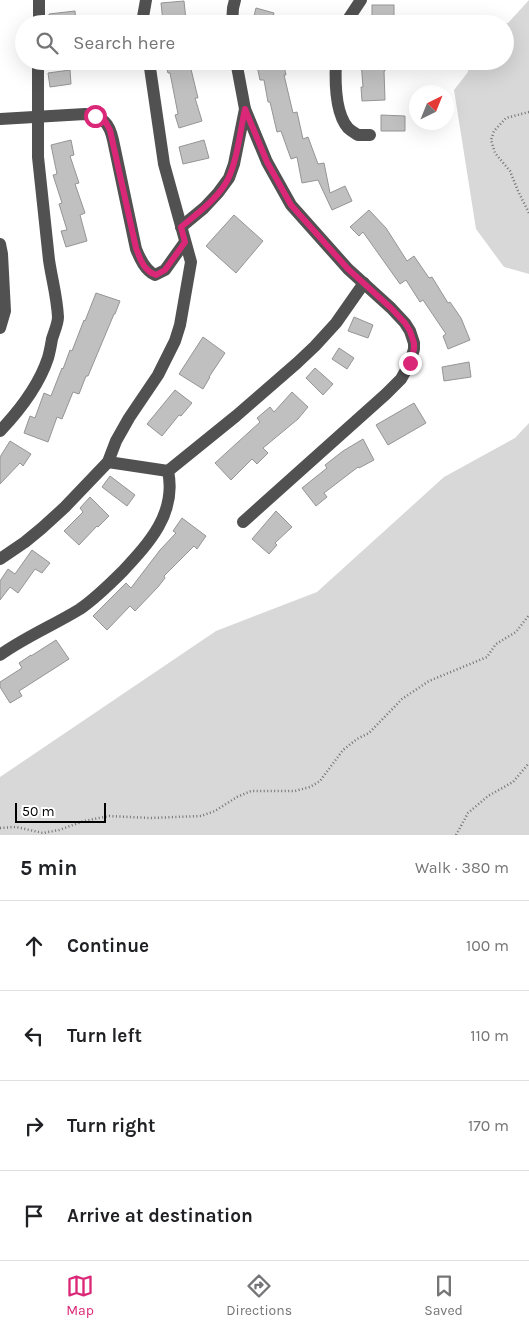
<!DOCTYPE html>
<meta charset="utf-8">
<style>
:root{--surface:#fff;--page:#f2f2f2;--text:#202124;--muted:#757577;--line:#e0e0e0;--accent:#db2777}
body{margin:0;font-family:Karla,sans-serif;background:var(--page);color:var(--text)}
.compass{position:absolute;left:409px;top:85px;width:45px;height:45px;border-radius:50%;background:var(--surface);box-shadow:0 5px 20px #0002;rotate:43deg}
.scale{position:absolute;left:15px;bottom:12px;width:91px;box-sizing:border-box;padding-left:5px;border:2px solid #000;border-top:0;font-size:14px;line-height:18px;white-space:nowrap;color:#000;-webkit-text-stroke:4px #fff;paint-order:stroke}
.stop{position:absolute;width:15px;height:15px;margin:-11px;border:4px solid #db2777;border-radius:50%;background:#fff}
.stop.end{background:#db2777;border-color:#fff;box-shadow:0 1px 5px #0008}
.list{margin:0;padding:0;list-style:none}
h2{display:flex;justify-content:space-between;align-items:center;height:65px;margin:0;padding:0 20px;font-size:21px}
h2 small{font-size:16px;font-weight:400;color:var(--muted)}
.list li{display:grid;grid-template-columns:32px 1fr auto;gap:15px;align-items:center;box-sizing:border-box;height:90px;padding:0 20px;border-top:1px solid var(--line)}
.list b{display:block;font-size:19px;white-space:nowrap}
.list em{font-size:16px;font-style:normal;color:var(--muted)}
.icon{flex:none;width:28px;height:28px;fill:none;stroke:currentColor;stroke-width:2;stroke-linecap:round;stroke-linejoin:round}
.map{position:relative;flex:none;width:529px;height:835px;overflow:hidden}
.search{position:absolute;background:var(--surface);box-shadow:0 5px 20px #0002;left:15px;right:15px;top:15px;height:55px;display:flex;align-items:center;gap:12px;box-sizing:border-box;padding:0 18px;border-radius:28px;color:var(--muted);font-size:19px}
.sheet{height:425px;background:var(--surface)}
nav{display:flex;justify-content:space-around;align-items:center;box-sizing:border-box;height:70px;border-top:1px solid var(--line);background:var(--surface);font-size:14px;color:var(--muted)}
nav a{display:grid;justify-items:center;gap:2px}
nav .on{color:var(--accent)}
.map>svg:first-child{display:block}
.green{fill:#d8d8d8}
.building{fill:#c0c0c0;stroke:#959595}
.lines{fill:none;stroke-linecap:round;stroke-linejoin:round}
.path{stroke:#737373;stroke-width:2.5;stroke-dasharray:1 2.5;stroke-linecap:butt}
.minor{stroke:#515151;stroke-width:12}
.route{stroke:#db2777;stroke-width:6}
</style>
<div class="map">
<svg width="529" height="835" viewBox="0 0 529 835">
<rect width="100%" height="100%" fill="#fff"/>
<!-- green -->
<g class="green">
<polygon points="529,0 529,274 504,267 476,229 454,90 468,72 468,61 505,61 505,24 504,24 508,23"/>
<polygon points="529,423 529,835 0,835 0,777 216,631 317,592 444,477 515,438"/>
</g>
<!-- building -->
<g class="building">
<polygon points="184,1 186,20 163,22 161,3"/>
<rect x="372" y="5" width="22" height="15"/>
<polygon points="256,8 274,13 271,24 252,24"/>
<polygon points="75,11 76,24 50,24 49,14"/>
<polygon points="165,61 189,61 198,98 195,98 202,121 179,128 175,115 178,114 170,73 168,73"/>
<polygon points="256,61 283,61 286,75 284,75 293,113 297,112 303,139 308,137 318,164 324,163 330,193 345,186 352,201 332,210 318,180 302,183 297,157 291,159 281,131 277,132 270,102 268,102 264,80 260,80"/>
<polygon points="361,61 384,61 385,71 384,71 385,100 362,101 361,87 363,87"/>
<polygon points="70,70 71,84 50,87 48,73"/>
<polygon points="381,115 405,116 405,131 381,131"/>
<polygon points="71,140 74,155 70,156 79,183 75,184 85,213 80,215 87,241 66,247 61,231 67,230 59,204 62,203 53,175 57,174 51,145"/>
<polygon points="204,140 209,158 183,164 179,147"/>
<polygon points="369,210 386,228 407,261 414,256 429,278 432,277 448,303 450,302 461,318 470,340 448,349 443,336 446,334 423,300 420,302 406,280 400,284 363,232 359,236 350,227"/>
<polygon points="234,215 263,241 236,273 206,246"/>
<polygon points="96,293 120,301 115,314 114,314 88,376 86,376 79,394 73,392 62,419 57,417 48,442 24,433 30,416 35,418 44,393 51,396 62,368 63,369 70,350 72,351 84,320 85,321"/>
<polygon points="354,317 373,325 368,338 348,331"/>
<polygon points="203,337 225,353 209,377 210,377 203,389 179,374"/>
<polygon points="339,348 354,358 347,369 332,359"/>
<polygon points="469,362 471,377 444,381 442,367"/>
<polygon points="315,368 333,384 323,395 306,378"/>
<polygon points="175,390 192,403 181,416 179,415 162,436 147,424"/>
<polygon points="292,392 308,407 298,419 263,448 268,453 257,464 252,459 231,480 215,463 260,422 257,418 270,407 274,412"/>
<polygon points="414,403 426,423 388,445 376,425"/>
<polygon points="363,439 374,460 359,468 358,467 324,493 327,497 316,506 302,488 327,468 325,465 343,451"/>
<polygon points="10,441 31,454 23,466 20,463 0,484 0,457"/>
<polygon points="110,476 135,495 127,506 102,487"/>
<polygon points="90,497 109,516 98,527 97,526 79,545 64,531 83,512 80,508"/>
<polygon points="276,511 292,527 275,543 277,545 269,554 252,539"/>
<polygon points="182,518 206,536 197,549 194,546 164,576 165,578 158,587 135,611 130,606 107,630 93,616 126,583 131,588 160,550 176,533 173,531"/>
<polygon points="32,550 50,563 42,573 35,569 18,593 10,587 0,600 0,581 8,569 15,574"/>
<polygon points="56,640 69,659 19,691 22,696 10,703 0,687 0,682 22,668 19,663 31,655 31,656"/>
</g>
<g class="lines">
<!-- path -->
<g class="path">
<polyline points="529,112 506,118 494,131 491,140 495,153 510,171 518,191 529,213"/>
<polyline points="0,828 16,827 43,833 59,830 84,821 109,816 150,818 201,816 215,811 237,797 251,791 295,791 310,787 320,781 343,750 357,739 369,733 402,699 429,681 487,657 496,644 516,632 529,615"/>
<polyline points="456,835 468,813 488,796 513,782 529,763"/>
</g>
<!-- minor -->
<g class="minor">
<polyline points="39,24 39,0"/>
<polyline points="144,24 143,17 146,0"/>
<polyline points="232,24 233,8 235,0"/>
<polyline points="345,24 361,0"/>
<path d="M336,61C335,80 335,113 348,128C351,131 355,133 358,135H370"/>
<path d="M0,119L85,114C103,117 109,122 113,140L136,249C140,259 145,270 155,275L165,270L185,242"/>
<polyline points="181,227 204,208 218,193 229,178 234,164 245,109 236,61"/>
<polyline points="0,244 2,254 5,311 0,328"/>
<path d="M0,431C20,410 39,385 48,358C50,351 51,345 52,339C54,332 58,324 58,317C57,297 52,280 49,260L38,157V61"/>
<polyline points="168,471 236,416 297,363 315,346 336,323 364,283"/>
<polyline points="243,522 386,394 401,379 410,363 414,349 414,343 410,331 405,323 391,308 348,269 291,205 267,162 245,109"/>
<polyline points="0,559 25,542 42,528 65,507 108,462 116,441 129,418 158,375 175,341 180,325 191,262 164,164 149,61"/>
<path d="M0,655C25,637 54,625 80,609C96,598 109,585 123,571C149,543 177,513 168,471L108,462"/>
</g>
</g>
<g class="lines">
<!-- route -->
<path class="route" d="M95,116L105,121L110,130L136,248C140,259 144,271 156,275L165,270L185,242L181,227C198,213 220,197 229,177C238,157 240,131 245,109L267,162L291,205L348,269L391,308L405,323L410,331L414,343V349L410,363"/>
</g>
</svg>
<svg class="compass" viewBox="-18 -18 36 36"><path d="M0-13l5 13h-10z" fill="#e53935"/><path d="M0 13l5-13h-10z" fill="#757577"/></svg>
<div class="scale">50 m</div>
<div class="stop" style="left:95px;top:116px"></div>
<div class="stop end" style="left:410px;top:363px"></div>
<div class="search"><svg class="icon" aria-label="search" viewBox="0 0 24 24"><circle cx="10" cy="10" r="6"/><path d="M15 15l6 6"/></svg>Search here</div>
</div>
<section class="sheet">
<h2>5 min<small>Walk · 380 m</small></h2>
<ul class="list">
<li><svg class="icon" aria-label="ahead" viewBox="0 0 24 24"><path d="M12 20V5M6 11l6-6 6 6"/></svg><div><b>Continue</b></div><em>100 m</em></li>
<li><svg class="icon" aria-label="left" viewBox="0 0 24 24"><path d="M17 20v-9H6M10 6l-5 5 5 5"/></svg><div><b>Turn left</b></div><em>110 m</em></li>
<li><svg class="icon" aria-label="right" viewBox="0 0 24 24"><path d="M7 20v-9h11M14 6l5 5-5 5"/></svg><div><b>Turn right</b></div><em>170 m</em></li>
<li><svg class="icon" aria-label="arrive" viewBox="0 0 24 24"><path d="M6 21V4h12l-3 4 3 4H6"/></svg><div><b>Arrive at destination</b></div></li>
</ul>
</section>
<nav>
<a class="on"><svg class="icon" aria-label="map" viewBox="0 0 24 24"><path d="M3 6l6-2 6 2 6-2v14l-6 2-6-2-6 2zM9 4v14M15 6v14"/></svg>Map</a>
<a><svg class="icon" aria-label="directions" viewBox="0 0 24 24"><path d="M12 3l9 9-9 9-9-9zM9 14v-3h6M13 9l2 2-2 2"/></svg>Directions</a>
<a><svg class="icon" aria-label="saved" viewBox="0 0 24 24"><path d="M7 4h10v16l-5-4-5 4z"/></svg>Saved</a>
</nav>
